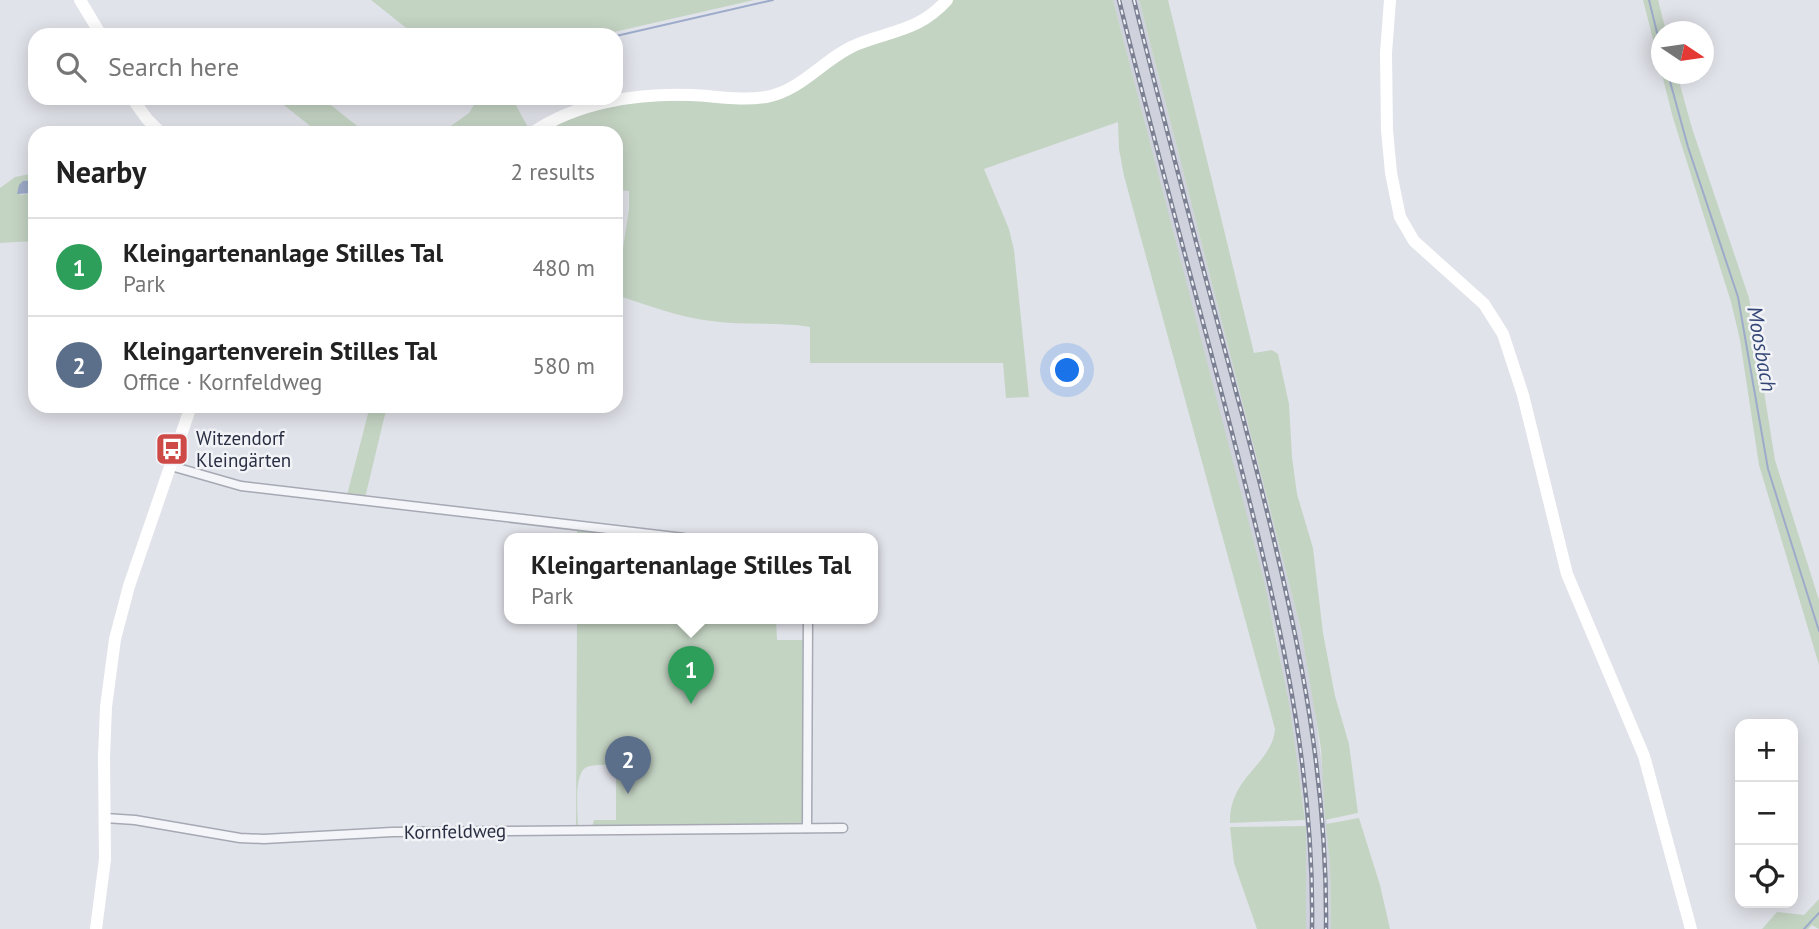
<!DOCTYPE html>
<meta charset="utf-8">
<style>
:root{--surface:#fff;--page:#f6f6f6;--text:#222;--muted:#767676;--line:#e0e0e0;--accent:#ce4a47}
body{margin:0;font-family:"PT Sans",sans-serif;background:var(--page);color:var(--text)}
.controls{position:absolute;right:21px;bottom:21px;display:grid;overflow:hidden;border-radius:14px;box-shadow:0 4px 18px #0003}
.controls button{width:63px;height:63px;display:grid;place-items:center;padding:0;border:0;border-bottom:2px solid var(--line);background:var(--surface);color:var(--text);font:35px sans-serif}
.compass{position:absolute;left:1651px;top:21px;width:63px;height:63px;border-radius:50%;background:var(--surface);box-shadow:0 4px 18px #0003;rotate:103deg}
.you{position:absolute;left:1068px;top:371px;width:24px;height:24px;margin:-18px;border:5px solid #fff;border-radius:50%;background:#1a73e8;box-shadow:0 0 0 10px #1a73e833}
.badge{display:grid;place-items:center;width:46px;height:46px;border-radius:50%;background:var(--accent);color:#fff;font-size:23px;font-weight:700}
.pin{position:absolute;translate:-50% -58px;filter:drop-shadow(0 2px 4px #0008)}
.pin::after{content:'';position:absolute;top:37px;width:24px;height:21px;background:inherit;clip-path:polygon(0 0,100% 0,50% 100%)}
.popup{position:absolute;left:504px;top:533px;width:374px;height:91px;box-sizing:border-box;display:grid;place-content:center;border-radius:14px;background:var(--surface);filter:drop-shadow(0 2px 5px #0005);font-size:23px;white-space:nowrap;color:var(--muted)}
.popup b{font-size:26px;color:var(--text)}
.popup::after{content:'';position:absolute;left:50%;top:100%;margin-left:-14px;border:14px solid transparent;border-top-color:var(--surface)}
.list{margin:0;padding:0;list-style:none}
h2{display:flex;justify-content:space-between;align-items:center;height:91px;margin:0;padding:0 28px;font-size:30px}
h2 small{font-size:23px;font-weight:400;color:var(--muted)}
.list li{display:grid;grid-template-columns:46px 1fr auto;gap:21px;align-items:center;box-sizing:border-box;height:98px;padding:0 28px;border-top:2px solid var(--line)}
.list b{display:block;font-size:26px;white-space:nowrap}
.list p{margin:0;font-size:23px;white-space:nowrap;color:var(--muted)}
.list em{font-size:23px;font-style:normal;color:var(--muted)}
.icon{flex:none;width:38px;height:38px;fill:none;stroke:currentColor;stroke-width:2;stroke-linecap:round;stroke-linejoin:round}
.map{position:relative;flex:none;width:1819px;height:929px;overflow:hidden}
.search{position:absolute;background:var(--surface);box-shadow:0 4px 18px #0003;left:28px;top:28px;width:595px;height:77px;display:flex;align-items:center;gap:18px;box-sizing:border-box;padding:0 24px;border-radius:21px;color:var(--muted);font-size:26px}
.panel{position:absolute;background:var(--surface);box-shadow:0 4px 18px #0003;left:28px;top:126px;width:595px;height:287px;border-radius:21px}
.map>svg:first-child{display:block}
.built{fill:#cfd2dc}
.green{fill:#c4d4c3}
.water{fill:#9dabca}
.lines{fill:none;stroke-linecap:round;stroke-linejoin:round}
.stream{stroke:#9dabca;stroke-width:2}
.street-casing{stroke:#a6a9b4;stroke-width:11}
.street{stroke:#f4f5f8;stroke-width:8}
.secondary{stroke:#fff;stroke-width:12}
.rail-casing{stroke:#7b8093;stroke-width:4.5}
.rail{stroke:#f1f3f7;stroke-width:2;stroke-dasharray:5;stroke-linecap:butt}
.labels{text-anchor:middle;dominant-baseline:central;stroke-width:5;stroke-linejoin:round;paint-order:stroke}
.poi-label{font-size:19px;fill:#2a2e42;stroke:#f1f3f7;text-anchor:start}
.street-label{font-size:19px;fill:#2a2e42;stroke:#f1f3f7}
.water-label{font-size:21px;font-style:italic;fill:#344676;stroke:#f1f3f7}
</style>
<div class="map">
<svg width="1819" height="929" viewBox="0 0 1819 929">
<rect width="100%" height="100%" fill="#e1e3ea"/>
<!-- built -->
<polygon class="built" points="1113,0 1139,0 1301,630 1314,704 1323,775 1330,865 1331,929 1306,929 1305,840 1306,836 1304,809 1276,635"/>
<!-- green -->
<g class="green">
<polygon points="371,0 754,0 601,35 415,35"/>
<path d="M952,0H1113L1265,585L1290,709L1305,820L1230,823C1229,776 1272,765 1275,729L1124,176L1119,149L1118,122L984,169L1009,229L1014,250L1029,397L1006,398L1003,363H810V327C778,321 744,326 711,321C678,317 647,305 616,295L629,209V191L616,190V133H540L581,113L643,101H757Z"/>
<polygon points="1139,0 1168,0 1254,353 1272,350 1278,354 1289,404 1292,457 1297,494 1313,548 1323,633 1335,696 1349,744 1358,813 1325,820 1321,749 1301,630"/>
<polygon points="1643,0 1658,0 1666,31 1661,32 1661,74 1677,74 1692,128 1749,298 1775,460 1819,600 1819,665 1759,465 1740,340 1731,302 1673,118"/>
<polygon points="275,98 322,98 366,133 319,133"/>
<polygon points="478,98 512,98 530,131 527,133 441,133 469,113"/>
<polygon points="35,173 35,180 23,181 20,195 35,193 35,241 0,243 0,188 15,177"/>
<polygon points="370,406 387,406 365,498 347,495"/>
<polygon points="577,528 662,538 577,538"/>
<path d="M577,618H776L777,640H803L804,618H806L804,821L795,826L592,827L594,820H616V766C608,765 595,764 587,767C573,773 578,813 578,827H576Z"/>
<polygon points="1359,818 1380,885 1390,929 1331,929 1330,865 1326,824"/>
<polygon points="1306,826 1306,929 1257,929 1234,863 1230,827"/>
<polygon points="1819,899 1819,929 1812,925 1808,929 1762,929 1777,912 1804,915"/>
</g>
<!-- water -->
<polygon class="water" points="35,180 35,193 17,194 19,185 23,181"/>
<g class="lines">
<!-- stream -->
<g class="stream">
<polyline points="1649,0 1661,49"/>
<polyline points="616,36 773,0"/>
<polyline points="1668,74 1688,147 1738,297 1768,469 1819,631"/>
<polyline points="1804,929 1819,913"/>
</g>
<defs>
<g id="street">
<polyline points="171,466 241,486 684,538"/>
<polyline points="105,818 135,820 240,838 264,839 392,832 843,828"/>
<polyline points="807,828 808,618"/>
</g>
</defs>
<!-- street casing -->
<use href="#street" class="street-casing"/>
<!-- street -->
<use href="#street" class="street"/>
<!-- secondary -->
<g class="secondary">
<polyline points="80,0 101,35"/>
<polyline points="1390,0 1386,53 1387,130 1391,173 1400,217 1414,241 1484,304 1503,334 1523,395 1567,574 1644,756 1691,929"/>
<polyline points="132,98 147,119 161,133"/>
<path d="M532,133C577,102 638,93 691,95C716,96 741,101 766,97C802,91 825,57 858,44C893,30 919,31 947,0"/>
<polyline points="96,929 105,859 104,757 106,707 115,639 129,586 191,406"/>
</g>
<defs>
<g id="rail">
<path d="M1119,0C1154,142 1193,283 1230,425C1273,591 1315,756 1312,929"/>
<path d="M1134,0C1168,139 1205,276 1242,414C1287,586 1328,750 1326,929"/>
</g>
</defs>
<!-- rail casing -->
<use href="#rail" class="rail-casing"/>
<!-- rail -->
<use href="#rail" class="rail"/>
</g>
<!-- icons -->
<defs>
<symbol id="bus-square" viewBox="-11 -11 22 22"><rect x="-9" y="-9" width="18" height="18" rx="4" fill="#ce4a47" stroke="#f1f3f7"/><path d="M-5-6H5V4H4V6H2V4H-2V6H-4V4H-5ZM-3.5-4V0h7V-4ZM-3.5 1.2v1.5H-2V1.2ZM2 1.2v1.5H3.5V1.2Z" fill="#fff"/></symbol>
</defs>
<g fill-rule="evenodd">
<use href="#bus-square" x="153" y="430" width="38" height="38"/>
</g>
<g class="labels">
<!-- poi labels -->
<g class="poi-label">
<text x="196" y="438">Witzendorf<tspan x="196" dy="22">Kleingärten</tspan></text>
</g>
<!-- street labels -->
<g class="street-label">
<text transform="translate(455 831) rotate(-1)">Kornfeldweg</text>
</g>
<!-- water labels -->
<g class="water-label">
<text transform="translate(1762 349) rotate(80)">Moosbach</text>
</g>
</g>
</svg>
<div class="controls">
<button>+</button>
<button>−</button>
<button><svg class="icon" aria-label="locate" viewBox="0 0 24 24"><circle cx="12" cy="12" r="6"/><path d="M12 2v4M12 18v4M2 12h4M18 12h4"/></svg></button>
</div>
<svg class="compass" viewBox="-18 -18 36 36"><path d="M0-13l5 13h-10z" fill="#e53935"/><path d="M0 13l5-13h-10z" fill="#767676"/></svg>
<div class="you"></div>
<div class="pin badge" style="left:691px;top:704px;background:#2e9e5b">1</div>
<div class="popup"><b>Kleingartenanlage Stilles Tal</b>Park</div>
<div class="pin badge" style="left:628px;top:794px;background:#5c6f8a">2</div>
<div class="search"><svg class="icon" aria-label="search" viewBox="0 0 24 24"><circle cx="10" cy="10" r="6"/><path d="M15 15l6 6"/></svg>Search here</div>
<section class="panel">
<h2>Nearby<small>2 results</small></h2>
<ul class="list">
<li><span class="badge" style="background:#2e9e5b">1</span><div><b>Kleingartenanlage Stilles Tal</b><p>Park</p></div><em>480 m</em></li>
<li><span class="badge" style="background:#5c6f8a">2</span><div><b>Kleingartenverein Stilles Tal</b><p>Office · Kornfeldweg</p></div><em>580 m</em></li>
</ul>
</section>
</div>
